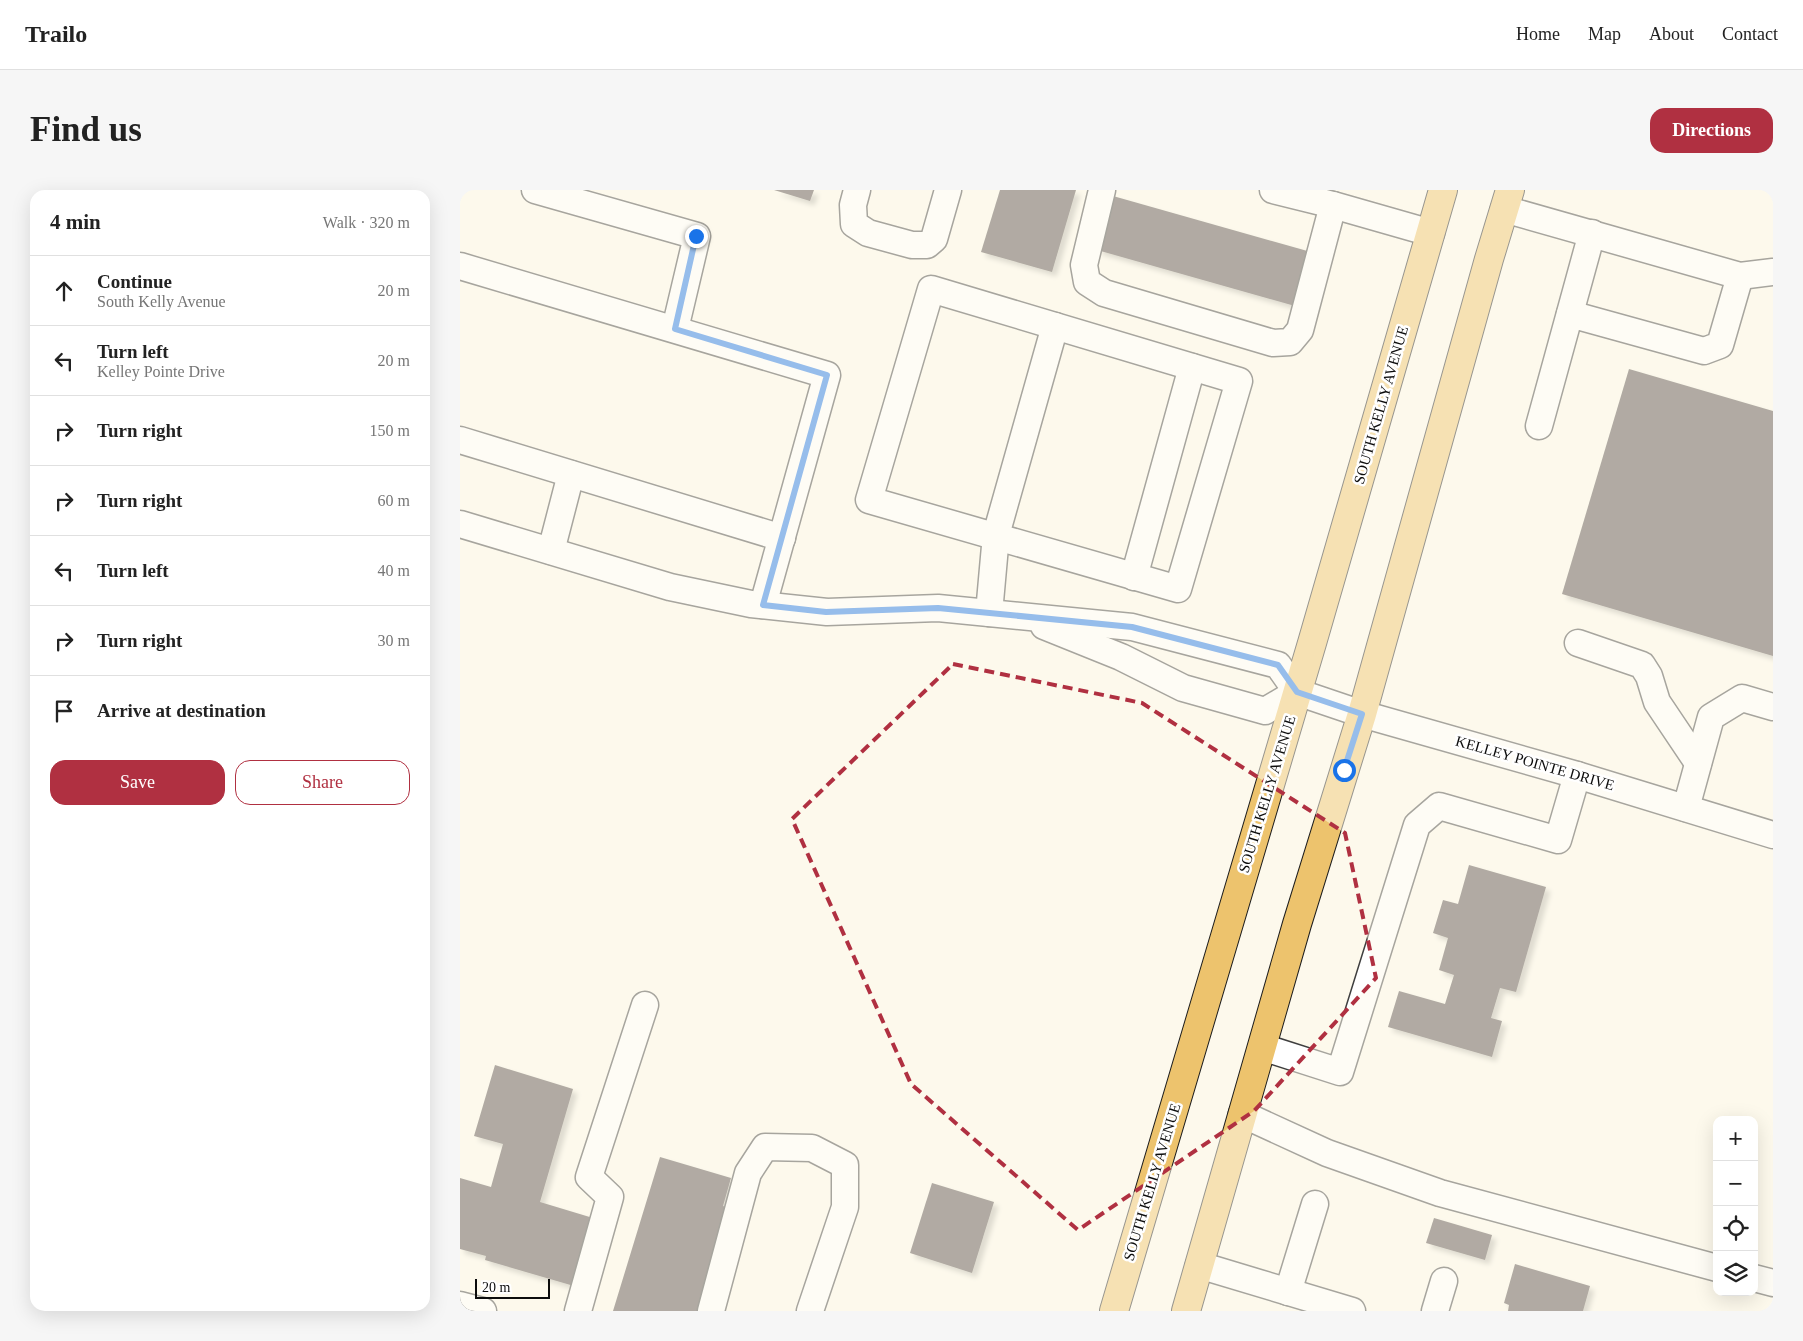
<!DOCTYPE html>
<meta charset="utf-8">
<style>
:root{--surface:#fff;--page:#f6f6f6;--text:#222;--muted:#767676;--line:#e0e0e0;--accent:#b03041}
body{margin:0;font-family:"Times New Roman",serif;background:var(--page);color:var(--text)}
.controls{position:absolute;right:15px;bottom:15px;display:grid;overflow:hidden;border-radius:10px;box-shadow:0 5px 20px #0002}
.controls button{width:45px;height:45px;display:grid;place-items:center;padding:0;border:0;border-bottom:1px solid var(--line);background:var(--surface);color:var(--text);font:25px sans-serif}
.scale{position:absolute;left:15px;bottom:12px;width:75px;box-sizing:border-box;padding-left:5px;border:2px solid #0c0c0c;border-top:0;font-size:14px;line-height:18px;white-space:nowrap;color:#0c0c0c;-webkit-text-stroke:4px #fff;paint-order:stroke}
.stop{position:absolute;width:15px;height:15px;margin:-11px;border:4px solid #1a73e8;border-radius:50%;background:#fff}
.stop.end{background:#1a73e8;border-color:#fff;box-shadow:0 1px 5px #0008}
.list{margin:0;padding:0;list-style:none}
h2{display:flex;justify-content:space-between;align-items:center;height:65px;margin:0;padding:0 20px;font-size:21px}
h2 small{font-size:16px;font-weight:400;color:var(--muted)}
.list li{display:grid;grid-template-columns:32px 1fr auto;gap:15px;align-items:center;box-sizing:border-box;height:70px;padding:0 20px;border-top:1px solid var(--line)}
.list b{display:block;font-size:19px;white-space:nowrap}
.list p{margin:0;font-size:16px;white-space:nowrap;color:var(--muted)}
.list em{font-size:16px;font-style:normal;color:var(--muted)}
.actions{display:flex;gap:10px;padding:15px 20px}
.actions a{flex:1;padding:11px 0;border:1px solid var(--accent);border-radius:15px;text-align:center;font-size:18px;color:var(--accent)}
.actions .main{background:var(--accent);color:#fff}
.icon{flex:none;width:28px;height:28px;fill:none;stroke:currentColor;stroke-width:2;stroke-linecap:round;stroke-linejoin:round}
.map{position:relative;flex:none;width:1313px;height:1121px;overflow:hidden;border-radius:15px}
header{display:flex;align-items:center;gap:30px;box-sizing:border-box;height:70px;padding:0 25px;background:var(--surface);border-bottom:1px solid var(--line)}
header strong{font-size:24px}
nav{display:flex;gap:28px;margin-inline-start:auto;font-size:18px}
.intro{display:flex;align-items:center;justify-content:space-between;box-sizing:border-box;height:120px;padding:0 30px}
h1{margin:0;font-size:35px}
.button{padding:12px 22px;border-radius:15px;background:var(--accent);color:#fff;font-size:18px;font-weight:700}
main{display:flex;gap:30px;padding:0 30px}
aside{flex:1;background:var(--surface);border-radius:15px;box-shadow:0 5px 20px #0002}
.map>svg:first-child{display:block}
.building{fill:#544c49;filter:url(#shadow)}
.lines{fill:none;stroke-linecap:round;stroke-linejoin:round}
.minor-casing{stroke:#3f3f3f;stroke-width:29}
.major-casing{stroke:#1d1d1d;stroke-width:30}
.minor{stroke:#fff;stroke-width:26}
.major{stroke:#edc36d;stroke-width:28}
.route{stroke:#1a73e8;stroke-width:6}
.marked{fill:none;stroke:#b03041;stroke-width:4;stroke-dasharray:10 6;stroke-linejoin:round}
.labels{text-anchor:middle;dominant-baseline:central;stroke-width:5;stroke-linejoin:round;paint-order:stroke}
.street-label{font-size:15px;fill:#0c0c0c;stroke:#fff}
</style>
<header>
<strong>Trailo</strong>
<nav><a>Home</a><a>Map</a><a>About</a><a>Contact</a></nav>
</header>
<div class="intro"><h1>Find us</h1><a class="button">Directions</a></div>
<main>
<aside>
<h2>4 min<small>Walk · 320 m</small></h2>
<ul class="list">
<li><svg class="icon" aria-label="ahead" viewBox="0 0 24 24"><path d="M12 20V5M6 11l6-6 6 6"/></svg><div><b>Continue</b><p>South Kelly Avenue</p></div><em>20 m</em></li>
<li><svg class="icon" aria-label="left" viewBox="0 0 24 24"><path d="M17 20v-9H6M10 6l-5 5 5 5"/></svg><div><b>Turn left</b><p>Kelley Pointe Drive</p></div><em>20 m</em></li>
<li><svg class="icon" aria-label="right" viewBox="0 0 24 24"><path d="M7 20v-9h11M14 6l5 5-5 5"/></svg><div><b>Turn right</b></div><em>150 m</em></li>
<li><svg class="icon" aria-label="right" viewBox="0 0 24 24"><path d="M7 20v-9h11M14 6l5 5-5 5"/></svg><div><b>Turn right</b></div><em>60 m</em></li>
<li><svg class="icon" aria-label="left" viewBox="0 0 24 24"><path d="M17 20v-9H6M10 6l-5 5 5 5"/></svg><div><b>Turn left</b></div><em>40 m</em></li>
<li><svg class="icon" aria-label="right" viewBox="0 0 24 24"><path d="M7 20v-9h11M14 6l5 5-5 5"/></svg><div><b>Turn right</b></div><em>30 m</em></li>
<li><svg class="icon" aria-label="arrive" viewBox="0 0 24 24"><path d="M6 21V4h12l-3 4 3 4H6"/></svg><div><b>Arrive at destination</b></div></li>
</ul>
<div class="actions"><a class="main">Save</a><a>Share</a></div>
</aside>
<div class="map">
<svg width="1313" height="1121" viewBox="0 0 1313 1121">
<defs>
<filter id="shadow"><feDropShadow dx="4.5" dy="4.5" stdDeviation="2.5" flood-color="#0004"/></filter>
</defs>
<rect width="100%" height="100%" fill="#fdf9ec"/>
<!-- building -->
<g class="building">
<polygon points="314,0 354,0 350,11"/>
<polygon points="540,0 616,0 592,82 521,62"/>
<polygon points="653,6 851,62 835,116 637,60"/>
<polygon points="1169,179 1313,221 1313,466 1102,404"/>
<polygon points="1009,675 1086,697 1056,802 1040,798 1031,828 1042,831 1032,867 928,837 939,801 985,814 994,785 979,780 988,748 973,743 983,710 998,714"/>
<polygon points="35,875 113,899 80,1012 133,1028 114,1096 25,1070 26,1066 0,1059 0,988 31,997 43,954 14,946"/>
<polygon points="200,967 271,988 263,1016 269,1018 238,1121 153,1121"/>
<polygon points="472,993 534,1012 512,1083 450,1063"/>
<polygon points="974,1028 1032,1045 1025,1070 966,1053"/>
<polygon points="1055,1074 1130,1096 1123,1121 1048,1121 1049,1115 1044,1113"/>
</g>
<g class="lines">
<defs>
<g id="minor">
<polyline points="75,0 237,46 215,139"/>
<polyline points="397,0 393,15 394,34 408,43 452,55 467,55 474,49 488,0"/>
<polyline points="642,0 624,75 627,92 644,103 813,153 830,152 840,140 873,15"/>
<polyline points="813,0 873,15 971,43"/>
<polyline points="1044,19 1280,86 1313,82"/>
<polyline points="0,76 367,185 303,415"/>
<polygon points="471,99 779,191 718,399 409,310"/>
<polyline points="1110,124 1244,161 1260,155 1280,86"/>
<polyline points="1079,236 1132,43"/>
<polyline points="0,250 322,348"/>
<polyline points="0,334 210,397 291,414 367,422 478,418 672,437 818,475 837,502"/>
<polyline points="91,361 111,284"/>
<polyline points="674,387 732,177"/>
<polyline points="529,423 536,345 595,136"/>
<polyline points="584,436 661,467 723,498 805,521 837,502"/>
<polyline points="1118,453 1182,475 1189,486 1197,512 1238,573"/>
<polyline points="837,502 902,524 1117,585 1313,645"/>
<polyline points="1226,618 1251,527 1282,508 1313,517"/>
<polyline points="802,857 880,882 957,635 979,616 1098,650 1117,585"/>
<polyline points="782,924 867,963 980,1003 1257,1078"/>
<polyline points="739,1075 892,1121"/>
<polyline points="1294,1088 1313,1093"/>
<polyline points="828,1102 855,1014"/>
<polyline points="0,1115 23,1121"/>
<polyline points="118,1121 150,1007 129,987 185,815"/>
<polyline points="251,1121 288,983 305,957 352,958 385,975 385,1017 350,1121"/>
<polyline points="975,1121 984,1091"/>
</g>
<g id="major">
<polyline points="654,1121 852,453 983,0"/>
<polyline points="726,1121 837,734 902,524 1029,69 1050,0"/>
</g>
</defs>
<!-- minor casing -->
<use href="#minor" class="minor-casing"/>
<!-- major casing -->
<use href="#major" class="major-casing"/>
<!-- minor -->
<use href="#minor" class="minor"/>
<!-- major -->
<use href="#major" class="major"/>
</g>
<g class="lines">
<!-- route -->
<polyline class="route" points="236,46 215,139 367,185 303,415 366,422 478,418 672,437 818,475 837,502 902,524 884,580"/>
</g>
<!-- marked area -->
<path d="M0 0H1313V1121H0ZM493,474L682,513L885,643L916,788L794,921L618,1040L451,894L332,629Z" fill="#fdf9ec" fill-opacity=".55" fill-rule="evenodd"/>
<path class="marked" d="M493,474L682,513L885,643L916,788L794,921L618,1040L451,894L332,629Z"/>
<g class="labels">
<!-- street labels -->
<g class="street-label">
<text transform="translate(921 215) rotate(-74)">SOUTH KELLY AVENUE</text>
<text transform="translate(1075 573) rotate(16)">KELLEY POINTE DRIVE</text>
<text transform="translate(807 604) rotate(-73)">SOUTH KELLY AVENUE</text>
<text transform="translate(692 992) rotate(-73)">SOUTH KELLY AVENUE</text>
</g>
</g>
</svg>
<div class="controls">
<button>+</button>
<button>−</button>
<button><svg class="icon" aria-label="locate" viewBox="0 0 24 24"><circle cx="12" cy="12" r="6"/><path d="M12 2v4M12 18v4M2 12h4M18 12h4"/></svg></button>
<button><svg class="icon" aria-label="layers" viewBox="0 0 24 24"><path d="M12 4l9 5-9 5-9-5zM3 14l9 5 9-5"/></svg></button>
</div>
<div class="scale">20 m</div>
<div class="stop" style="left:884px;top:580px"></div>
<div class="stop end" style="left:236px;top:46px"></div>
</div>
</main>
